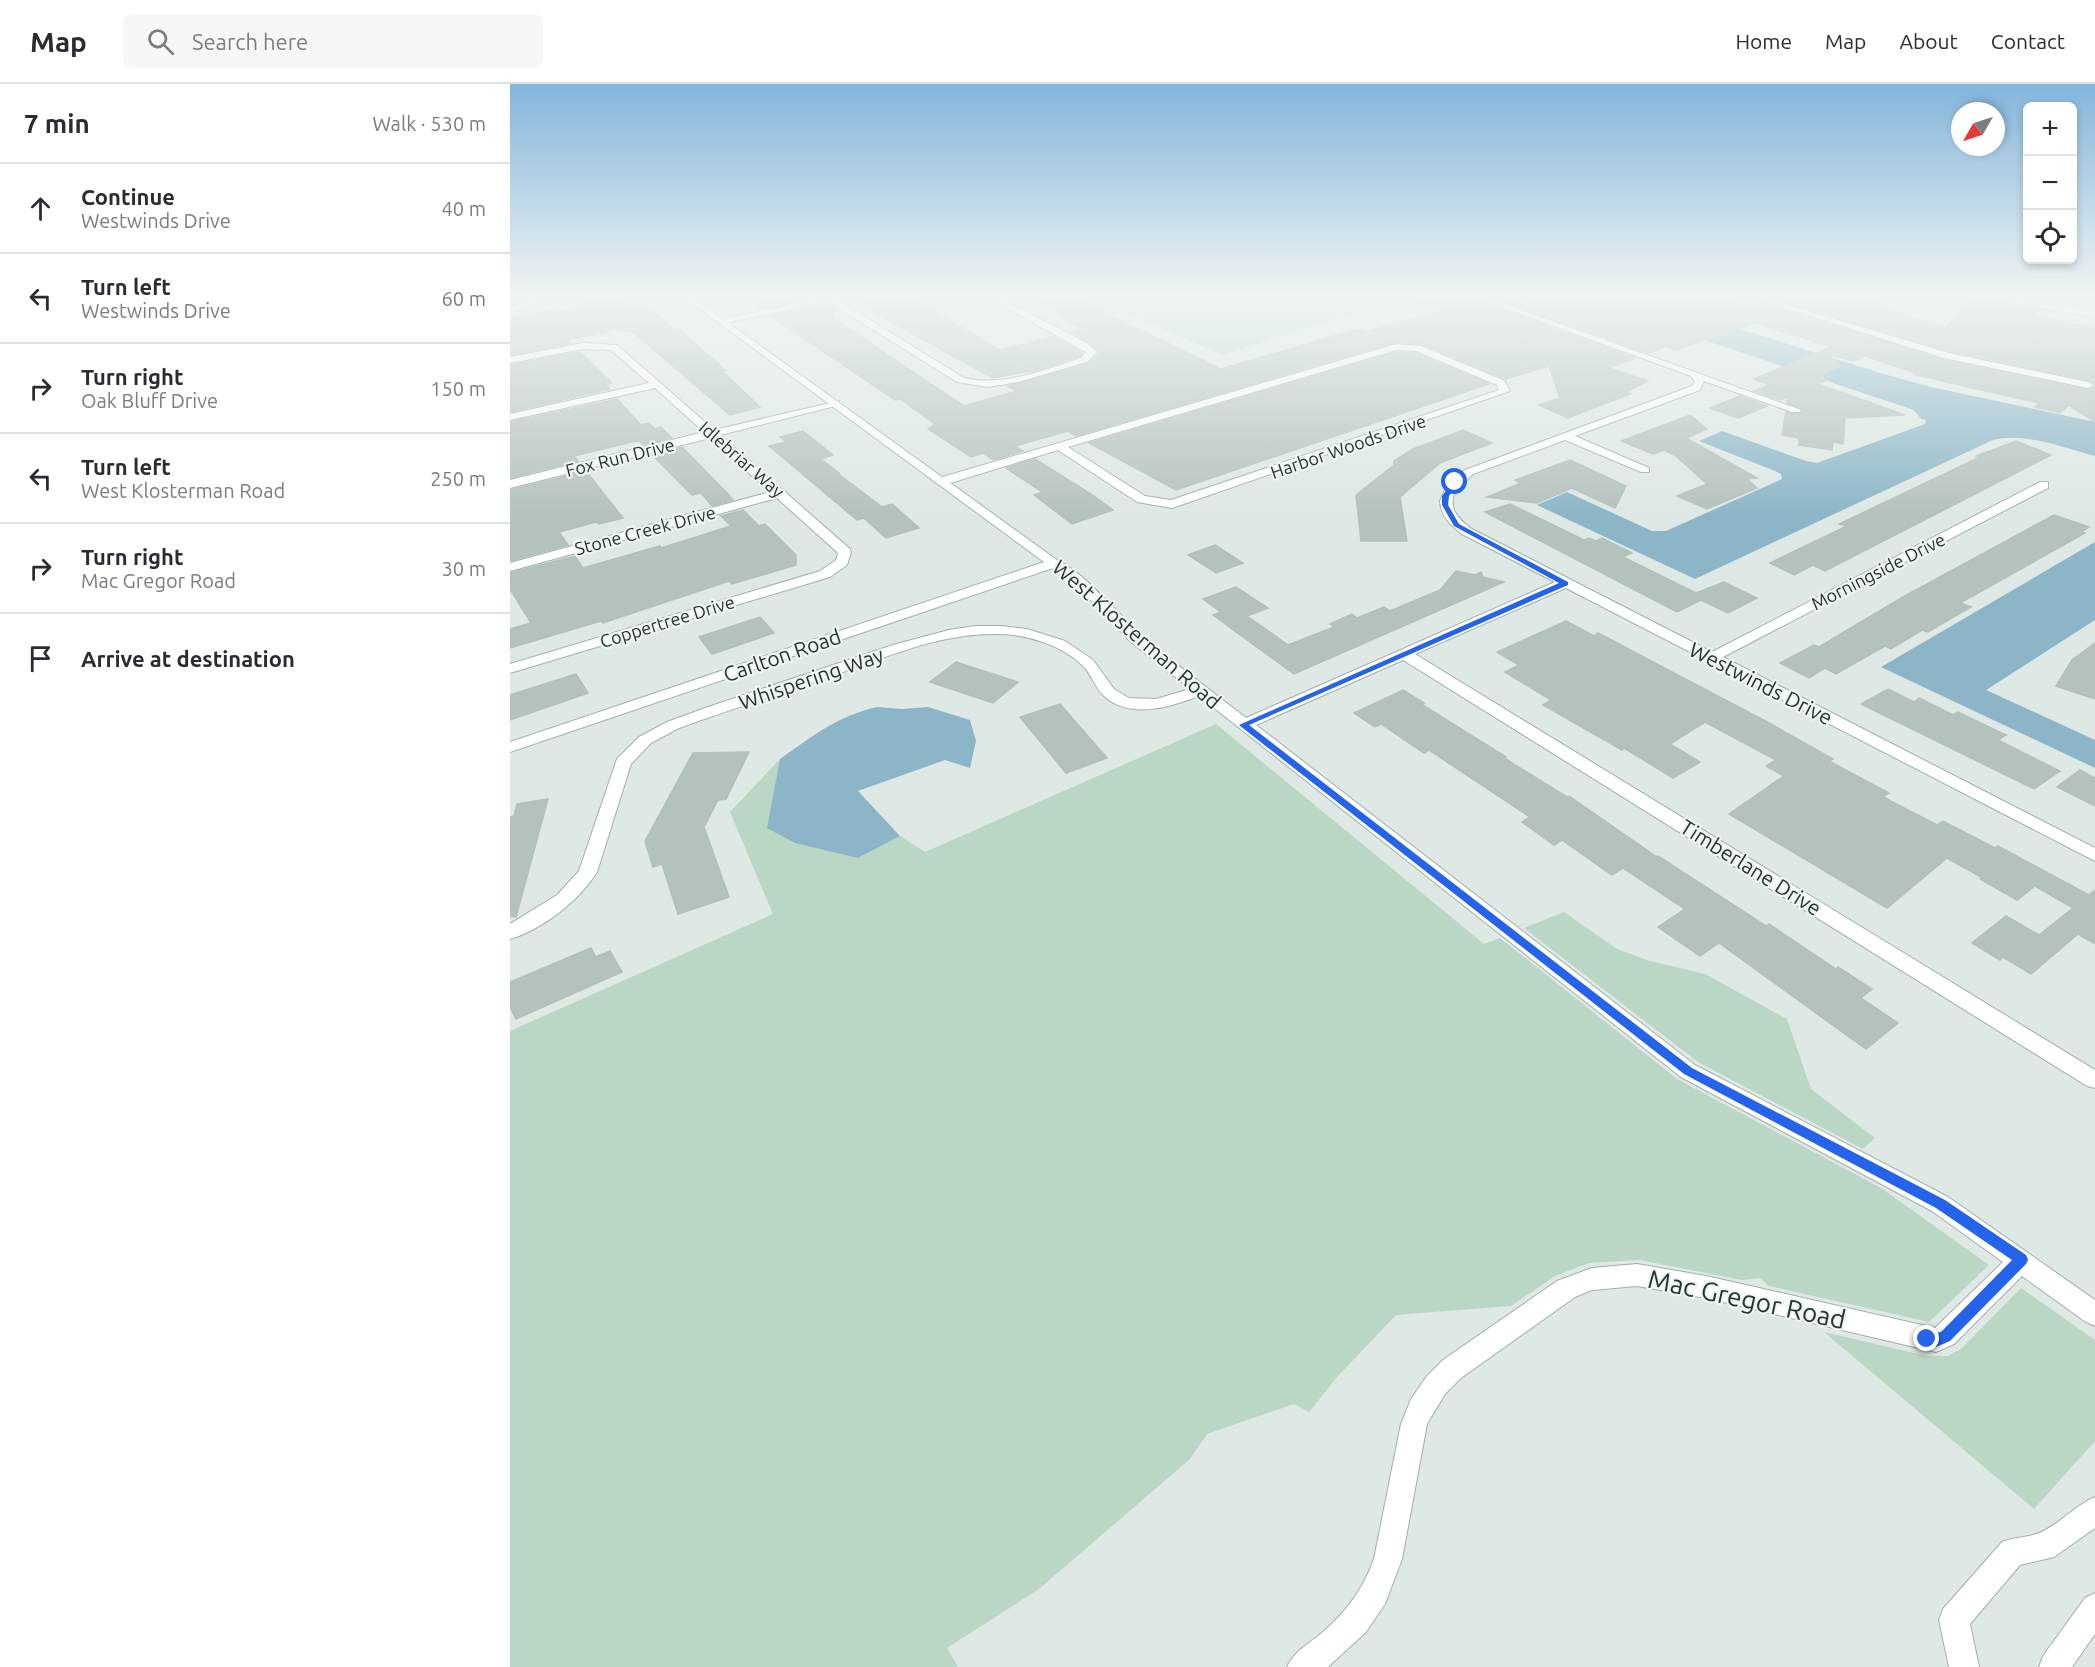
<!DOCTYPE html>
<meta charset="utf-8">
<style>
:root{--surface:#fff;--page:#f7f7f7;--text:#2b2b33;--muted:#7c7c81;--line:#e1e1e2}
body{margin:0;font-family:Ubuntu,sans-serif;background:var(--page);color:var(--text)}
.controls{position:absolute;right:18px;top:18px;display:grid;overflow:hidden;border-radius:9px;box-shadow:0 3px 9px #0003}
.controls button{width:54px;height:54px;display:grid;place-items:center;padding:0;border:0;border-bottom:2px solid var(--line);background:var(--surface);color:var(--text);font:30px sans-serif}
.compass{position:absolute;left:1441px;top:18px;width:54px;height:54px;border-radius:50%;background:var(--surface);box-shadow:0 3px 9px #0003;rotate:231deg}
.stop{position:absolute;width:18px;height:18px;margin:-14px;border:4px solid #2563eb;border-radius:50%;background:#fff}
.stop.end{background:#2563eb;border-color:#fff;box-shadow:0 2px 6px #0008}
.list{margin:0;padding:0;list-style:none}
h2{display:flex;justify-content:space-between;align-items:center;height:78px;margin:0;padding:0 24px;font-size:26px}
h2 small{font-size:20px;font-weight:400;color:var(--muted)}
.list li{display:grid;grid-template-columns:39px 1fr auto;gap:18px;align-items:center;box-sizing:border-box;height:90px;padding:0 24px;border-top:2px solid var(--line)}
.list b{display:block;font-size:22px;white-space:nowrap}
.list p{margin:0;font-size:20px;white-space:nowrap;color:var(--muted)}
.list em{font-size:20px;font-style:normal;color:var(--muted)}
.icon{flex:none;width:33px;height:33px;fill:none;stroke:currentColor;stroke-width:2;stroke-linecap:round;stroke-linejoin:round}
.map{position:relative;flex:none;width:1585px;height:1583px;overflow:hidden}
header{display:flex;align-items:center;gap:36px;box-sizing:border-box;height:84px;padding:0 30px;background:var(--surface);border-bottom:2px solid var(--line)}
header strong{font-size:28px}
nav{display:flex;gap:33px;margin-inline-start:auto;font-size:21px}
.search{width:420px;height:54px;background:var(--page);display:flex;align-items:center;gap:15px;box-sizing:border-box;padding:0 21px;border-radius:9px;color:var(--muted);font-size:22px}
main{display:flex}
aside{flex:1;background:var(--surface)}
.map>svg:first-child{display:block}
.green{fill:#bad7c5}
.water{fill:#8cb6c7}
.building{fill:#b4c2be;stroke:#b2c0bc;stroke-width:1.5}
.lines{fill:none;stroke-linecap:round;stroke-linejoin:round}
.street-casing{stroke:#a2afac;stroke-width:2}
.secondary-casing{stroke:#9fb2ae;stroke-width:2}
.street{fill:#fff;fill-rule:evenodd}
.secondary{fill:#fff;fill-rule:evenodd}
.route{fill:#2563eb}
.labels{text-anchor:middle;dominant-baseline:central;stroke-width:4.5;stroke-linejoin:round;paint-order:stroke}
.far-street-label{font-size:18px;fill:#223533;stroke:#eef5f2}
.street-label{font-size:21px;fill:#223533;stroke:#eef5f2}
.near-street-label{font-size:26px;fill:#223533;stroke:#eef5f2}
</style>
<header>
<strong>Map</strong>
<div class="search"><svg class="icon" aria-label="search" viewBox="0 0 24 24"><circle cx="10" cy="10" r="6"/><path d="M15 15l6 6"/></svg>Search here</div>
<nav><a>Home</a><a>Map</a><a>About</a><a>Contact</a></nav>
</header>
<main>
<aside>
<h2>7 min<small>Walk · 530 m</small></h2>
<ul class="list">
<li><svg class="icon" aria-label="ahead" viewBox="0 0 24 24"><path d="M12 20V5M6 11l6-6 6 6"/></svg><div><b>Continue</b><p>Westwinds Drive</p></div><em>40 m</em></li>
<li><svg class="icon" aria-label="left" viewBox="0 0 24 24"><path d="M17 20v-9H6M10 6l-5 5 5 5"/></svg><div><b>Turn left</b><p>Westwinds Drive</p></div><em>60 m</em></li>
<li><svg class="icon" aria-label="right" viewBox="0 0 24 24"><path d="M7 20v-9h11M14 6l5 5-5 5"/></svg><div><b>Turn right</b><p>Oak Bluff Drive</p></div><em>150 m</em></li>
<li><svg class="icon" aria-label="left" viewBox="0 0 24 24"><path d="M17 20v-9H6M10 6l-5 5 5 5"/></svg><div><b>Turn left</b><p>West Klosterman Road</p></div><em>250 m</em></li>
<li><svg class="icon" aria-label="right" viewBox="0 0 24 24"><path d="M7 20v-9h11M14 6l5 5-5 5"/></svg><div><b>Turn right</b><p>Mac Gregor Road</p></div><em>30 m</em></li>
<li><svg class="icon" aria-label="arrive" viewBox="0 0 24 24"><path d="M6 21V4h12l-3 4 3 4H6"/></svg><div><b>Arrive at destination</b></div></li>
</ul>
</aside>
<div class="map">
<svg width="1585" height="1583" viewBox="0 0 1585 1583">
<rect width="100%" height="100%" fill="#dee8e5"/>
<!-- green -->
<g class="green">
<polygon points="576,211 877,211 891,215 712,271"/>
<polygon points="706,640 974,860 990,854 1167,995 1371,1104 1479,1181 1419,1238 1259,1202 1250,1194 1232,1196 1129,1176 1079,1179 1045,1192 1001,1222 886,1231 828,1292 799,1328 784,1320 697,1350 680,1375 529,1505 437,1564 448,1583 0,1583 0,947 263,830 220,728 270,675 258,744 348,774 390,752 415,768"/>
<polygon points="1054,828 1107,865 1140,877 1195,890 1277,935 1301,1005 1365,1054 1353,1065 1188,978 1014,844"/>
<polygon points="1511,1204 1585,1256 1585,1357 1524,1425 1314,1248 1417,1272 1438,1272 1451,1265"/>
</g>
<!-- water -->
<g class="water">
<path d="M1059,211H1121L1377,291L1421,303L1585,338V372C1554,364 1515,348 1483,356L1185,495L1027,421L1057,408L1142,447H1156L1272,395L1271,390L1265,387L1189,357L1212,347L1296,377L1307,379L1415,340L1416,336L1411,335L1404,326Z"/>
<polygon points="1585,458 1585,536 1476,606 1585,656 1585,684 1371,583"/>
<path d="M367,623L392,625L418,623L460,636L466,657L460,684L435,676L348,707L390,752L348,774L285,759L257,744L270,675C303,652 327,632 367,623Z"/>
</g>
<!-- building -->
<g class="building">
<polygon points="91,211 125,211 112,223 142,226 165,246 169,245 215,286 212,287 250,323 220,331 124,249 106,245 58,256 61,259 0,271 0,235 42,226 45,229 55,226 59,229"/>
<polygon points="232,211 314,211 251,225"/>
<polygon points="338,211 397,211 489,266 544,253 573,269 570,272 528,286 483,294 336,213"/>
<polygon points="511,211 558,211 711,285 848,245 857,248 927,228 891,213 892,211 956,211 957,213 1125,274 1099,284 1138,297 1115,308 1120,310 1058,334 1029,321 1050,314 1039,282 996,295 912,260 885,258 566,352 558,347 505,362 513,367 483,376 473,369 461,373 418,345 425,340 390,315 385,316 261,232 317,219 326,225 322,233 454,322 507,307 497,302 578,280 589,270 589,266 579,257 561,248 575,245"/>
<polygon points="974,211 1196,211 1240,224 1252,219 1434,276 1578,306 1585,302 1585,338 1559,321 1550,329 1525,323 1529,319 1406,291 1408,290 1355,272 1343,277 1317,270 1331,282 1312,290 1315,297 1308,300 1395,331 1335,334 1333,360 1323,358 1322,366 1289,361 1289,354 1272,351 1276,328 1290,330 1293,325 1277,319 1278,313 1270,316 1244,307 1260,301 1244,295 1322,263 1245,239 1165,266 1156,263 1138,269"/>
<polygon points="1277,211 1390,211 1363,222 1436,244 1463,211 1470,216 1530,226 1524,231 1585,245 1585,300 1578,296 1440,267 1265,215"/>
<polygon points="1495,211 1550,211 1541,218"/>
<polygon points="70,268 102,299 96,301 100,305 0,328 0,281"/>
<polygon points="886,268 905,269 979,300 666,406 579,359"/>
<polygon points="1230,312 1257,322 1228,334 1200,324"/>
<polygon points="107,315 131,341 139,339 145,345 151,343 162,354 133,361 130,357 121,358 64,372 68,377 0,394 0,338"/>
<polygon points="1180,331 1197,345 1176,354 1247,394 1237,395 1247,404 1197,425 1167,412 1197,400 1166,372 1154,366 1143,370 1111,357"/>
<polygon points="953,346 982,359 930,379 890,413 897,457 851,457 846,411 884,381 884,377 903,365"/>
<polygon points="293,347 323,371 311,375 329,389 327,389 372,423 382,420 409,444 376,454 354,434 347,436 259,362 276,358 270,353"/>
<polygon points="1506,357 1541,371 1315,487 1303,481 1284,491 1260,479 1337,442 1329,440 1470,373 1466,372"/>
<polygon points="172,363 218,410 223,416 202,422 191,409 182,411 142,371"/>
<polygon points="525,375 581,410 603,426 562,440 524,411 532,408 496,384"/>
<polygon points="1060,376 1116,402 1105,424 1062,404 1027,419 977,413 1011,399 1005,396"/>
<polygon points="76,387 113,434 89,440 86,438 49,448 58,461 0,477 0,406"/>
<polygon points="1000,420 1074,456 1079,454 1086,457 1092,454 1122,469 1113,473 1186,509 1214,498 1247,514 1218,529 1191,516 1167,528 975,428"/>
<polygon points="233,426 249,442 255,440 286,471 286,481 222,500 219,497 93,539 91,537 0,564 0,545 21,539 0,505 0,489 65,472 73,484 150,462 151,464 221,442 211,432"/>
<polygon points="1544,431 1579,443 1571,448 1575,449 1450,519 1461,523 1418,548 1412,546 1381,565 1375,562 1326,590 1315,584 1299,594 1270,579 1304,561 1309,563 1393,513"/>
<polygon points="705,461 733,479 706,489 678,471"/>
<polygon points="946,487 965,491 971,488 973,493 994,498 784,590 703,531 711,528 693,515 726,503 758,524 737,532 778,561 824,543 820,540 842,530 847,534 874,523 880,527 930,506"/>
<polygon points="250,533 264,549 202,570 189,553"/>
<polygon points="1056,537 1084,552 1088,549 1259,639 1323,675 1319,677 1379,709 1373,713 1427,741 1433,737 1485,764 1488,762 1579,811 1585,806 1585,860 1568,850 1521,890 1493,873 1490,876 1462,859 1496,832 1529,851 1563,824 1525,802 1507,816 1470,795 1473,794 1437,774 1377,824 1219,730 1274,692 1256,682 1266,676 1195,638 1160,660 1190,678 1163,694 1114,664 1112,666 1033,621 1041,616 995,588 1009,581 987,568"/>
<polygon points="1585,559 1585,615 1546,602 1562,576"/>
<polygon points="446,578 508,598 483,619 420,598"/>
<polygon points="66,590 78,609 0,636 0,611"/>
<polygon points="1378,605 1404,618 1409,614 1443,631 1448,628 1496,651 1488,656 1550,687 1524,705 1351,620"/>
<polygon points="893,606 914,619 911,620 996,673 994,674 1057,713 1059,712 1147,773 1148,772 1256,842 1259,840 1326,885 1328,883 1362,905 1351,914 1388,939 1356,965 1209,859 1190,872 1148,843 1175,825 1113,784 1102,791 1052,756 1044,761 1012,738 1020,733 919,666 914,669 871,640 865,643 844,629"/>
<polygon points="550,620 597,674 556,689 510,633"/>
<polygon points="239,668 216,715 208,716 194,743 219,813 168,830 152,780 143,783 135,757 183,669"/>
<polygon points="1570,686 1585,694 1585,722 1547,703"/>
<polygon points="38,715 6,833 0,832 0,733 4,732 7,720"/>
<polygon points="81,864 86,873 100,867 112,888 6,935 0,923 0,898"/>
</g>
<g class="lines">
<defs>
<g id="street">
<path d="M322,211H336L326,215L454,294C492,303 535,286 571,274L576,268L473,211H483L577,259L587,268L577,278L508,298L478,303L447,298L317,217L212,240L207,237Z"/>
<path d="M958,211H969L1291,326L1290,328H1282L1194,297L1190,306L1065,352L1139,384V388H1131L1055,356L963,390L944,409C939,426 948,434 960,444L1202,568L1530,398H1538V404L1213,573L1585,764V777L1056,504L905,570L1585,986V1004L1577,1002L893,576L746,641L1185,981L1438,1113L1585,1216V1242L1576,1238L1512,1192L1444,1260L1426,1268L1196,1214L1127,1202L1082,1206L1065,1213L951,1294L935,1310L917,1340L892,1475L875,1520L856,1548L818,1583H777C784,1567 800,1559 813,1548C837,1527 853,1505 864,1475L891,1340L901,1315L917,1292L933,1276L1047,1197L1082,1184L1127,1180L1196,1192L1425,1244L1493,1178L1422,1127L1171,993L689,612C660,623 620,636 594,612C585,604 582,591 573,582C552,561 519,551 490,550C430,548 375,574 319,593C269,610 218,626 169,644L141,659L121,680L87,788C69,817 33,845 0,855V840L47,811L69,787L107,675L129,653L157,638L195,624L383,561L439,546L465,542H491L517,545L555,557L583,576L604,605L619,614L646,615L680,605L622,559L573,508L539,482L537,479L539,476C555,472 590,510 601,521C642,564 690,598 736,634L1045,498L952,450C940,441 931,432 930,417L938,399L955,386L1182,302L1185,298L1181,292Z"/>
<polygon points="1233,211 1245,211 1439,269 1578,298 1583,301 1578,304 1434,274"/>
<polygon points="1466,211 1483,211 1585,227 1585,233 1470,214"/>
<polygon points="27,214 30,215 30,219 0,229 0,223"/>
<polygon points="73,259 107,261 204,346 329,317 329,321 210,351 340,465 341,468 337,481 320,493 0,589 0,580 310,487 326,476 328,469 267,414 0,487 0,479 260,408 200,354 0,404 0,396 194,348 145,304 0,336 0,330 139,299 101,266 73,265 0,279 0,273"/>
<path d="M886,260L911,262L995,297L1000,307L662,424L627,418L548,366L437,400L433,401L427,397L429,394ZM886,266L906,267L987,301L989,306L661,416L635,412L558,363Z"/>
<path d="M1585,1413V1444L1544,1473L1510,1481L1460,1540L1469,1583H1439L1429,1536L1433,1525L1492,1458C1504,1453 1517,1454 1529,1449C1549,1441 1564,1422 1585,1413Z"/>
<polygon points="1585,1509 1585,1550 1562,1583 1529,1583 1533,1572 1575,1514"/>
</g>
<polygon id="secondary" points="171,211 180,211 551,479 549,482 0,668 0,658 534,478"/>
</defs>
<!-- street casing -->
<use href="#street" class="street-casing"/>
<!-- secondary casing -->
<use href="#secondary" class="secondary-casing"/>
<!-- street -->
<use href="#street" class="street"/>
<!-- secondary -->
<use href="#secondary" class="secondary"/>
</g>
<!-- sky -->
<linearGradient id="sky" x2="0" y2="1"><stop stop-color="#83b5db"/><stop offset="0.49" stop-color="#f0f5f3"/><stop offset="1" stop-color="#f0f5f3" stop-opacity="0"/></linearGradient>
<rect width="1585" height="432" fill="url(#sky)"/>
<!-- route -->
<polygon class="route" points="943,397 948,398 939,412 938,421 949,440 1058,498 1058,501 739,641 1182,984 1435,1116 1516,1171 1518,1176 1516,1180 1440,1257 1426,1263 1413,1260 1410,1255 1413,1251 1431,1248 1502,1176 1426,1124 1174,990 729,641 1049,499 944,442 932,421 932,412"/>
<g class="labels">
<!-- far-street labels -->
<g class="far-street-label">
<text transform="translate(838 362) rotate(-19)">Harbor Woods Drive</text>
<text transform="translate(110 373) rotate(-14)">Fox Run Drive</text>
<text transform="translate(232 375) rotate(41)">Idlebriar Way</text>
<text transform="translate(135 446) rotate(-15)">Stone Creek Drive</text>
<text transform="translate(1368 487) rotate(-27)">Morningside Drive</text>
<text transform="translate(157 537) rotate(-17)">Coppertree Drive</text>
</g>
<!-- street labels -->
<g class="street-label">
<text transform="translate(627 550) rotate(41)">West Klosterman Road</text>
<text transform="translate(272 571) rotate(-19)">Carlton Road</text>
<text transform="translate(301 594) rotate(-19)">Whispering Way</text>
<text transform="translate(1251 599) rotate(27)">Westwinds Drive</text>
<text transform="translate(1241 783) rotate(32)">Timberlane Drive</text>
</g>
<!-- near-street labels -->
<g class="near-street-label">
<text transform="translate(1237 1215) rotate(12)">Mac Gregor Road</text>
</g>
</g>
</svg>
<div class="controls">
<button>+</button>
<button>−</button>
<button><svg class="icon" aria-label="locate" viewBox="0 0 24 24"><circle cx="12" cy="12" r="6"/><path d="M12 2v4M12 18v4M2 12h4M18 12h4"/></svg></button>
</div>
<svg class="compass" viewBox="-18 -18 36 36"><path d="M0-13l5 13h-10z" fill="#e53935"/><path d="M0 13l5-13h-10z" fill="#7c7c81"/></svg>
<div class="stop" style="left:945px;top:398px"></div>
<div class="stop end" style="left:1417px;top:1255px"></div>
</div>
</main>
